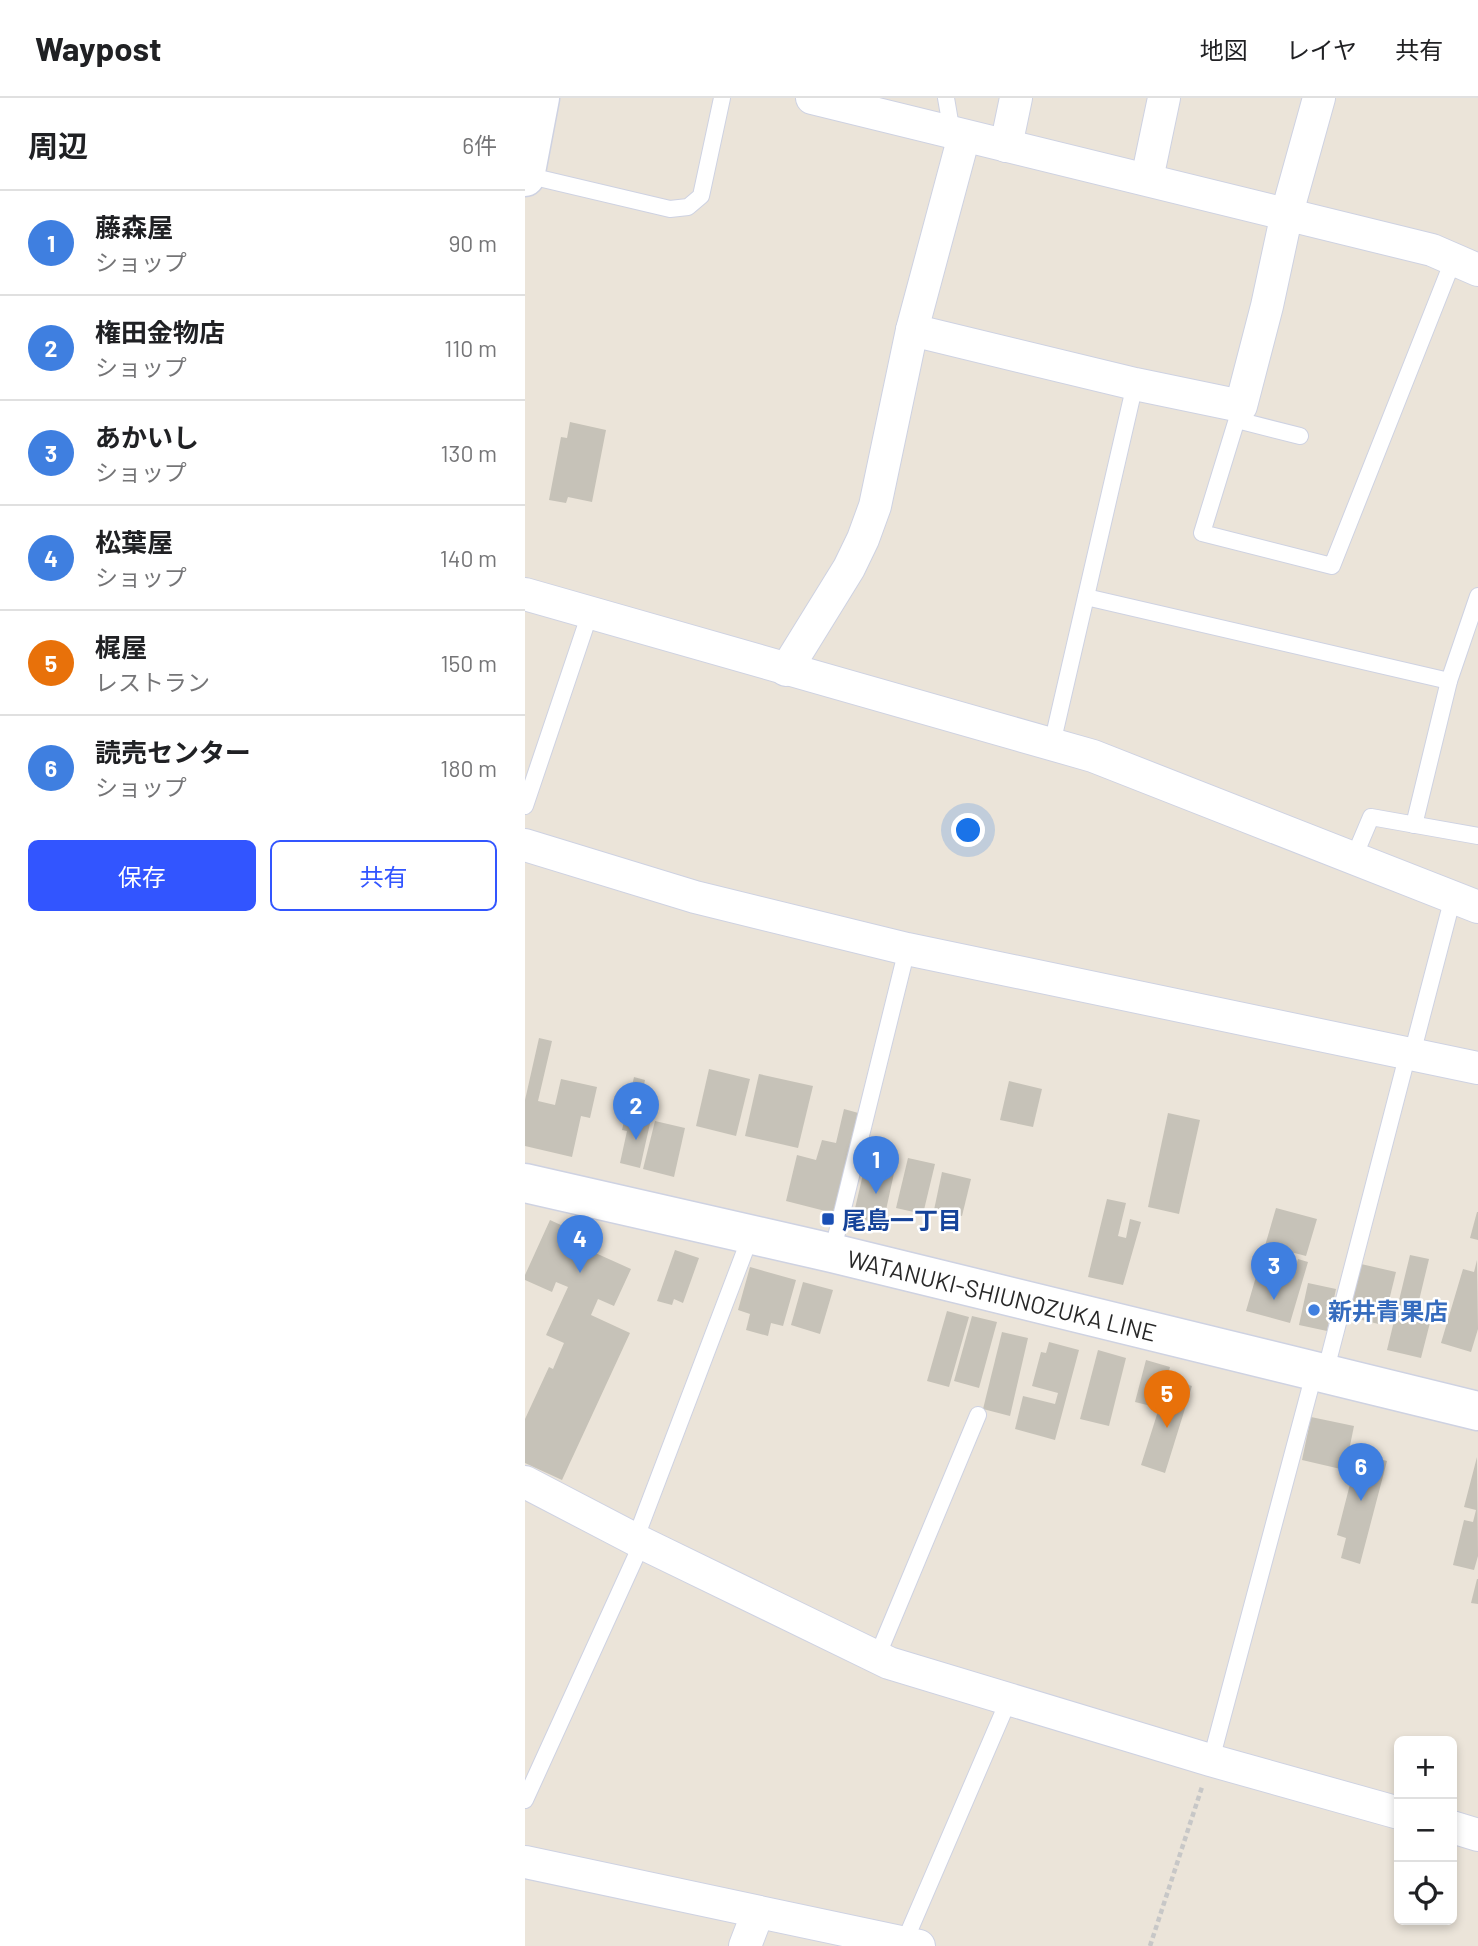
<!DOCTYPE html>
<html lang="ja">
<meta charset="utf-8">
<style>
:root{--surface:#fff;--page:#f2f2f2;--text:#202124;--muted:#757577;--line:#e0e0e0;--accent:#3255ff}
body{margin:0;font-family:Barlow,"Noto Sans JP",sans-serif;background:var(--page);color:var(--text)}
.controls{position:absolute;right:21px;bottom:21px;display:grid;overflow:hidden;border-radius:10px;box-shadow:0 4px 10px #0003}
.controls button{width:63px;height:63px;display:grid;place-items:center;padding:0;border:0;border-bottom:2px solid var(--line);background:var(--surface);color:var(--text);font:35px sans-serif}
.you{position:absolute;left:444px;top:733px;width:24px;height:24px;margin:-18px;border:5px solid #fff;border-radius:50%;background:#1a73e8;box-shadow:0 0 0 10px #1a73e833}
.badge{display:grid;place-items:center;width:46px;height:46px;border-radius:50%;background:var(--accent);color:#fff;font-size:23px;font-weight:700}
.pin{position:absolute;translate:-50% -58px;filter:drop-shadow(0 2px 4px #0008)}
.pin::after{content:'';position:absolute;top:37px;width:24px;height:21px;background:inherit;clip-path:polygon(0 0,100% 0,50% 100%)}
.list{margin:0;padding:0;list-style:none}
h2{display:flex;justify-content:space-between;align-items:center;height:91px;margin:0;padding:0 28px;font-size:30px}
h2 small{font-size:23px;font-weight:400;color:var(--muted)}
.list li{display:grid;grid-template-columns:46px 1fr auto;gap:21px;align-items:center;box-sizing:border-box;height:105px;padding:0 28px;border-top:2px solid var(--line)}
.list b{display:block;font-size:26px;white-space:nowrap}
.list p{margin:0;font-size:23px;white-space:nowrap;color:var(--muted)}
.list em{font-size:23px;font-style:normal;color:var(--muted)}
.actions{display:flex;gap:14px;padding:21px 28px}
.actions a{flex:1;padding:16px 0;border:2px solid var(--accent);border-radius:10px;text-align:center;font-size:24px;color:var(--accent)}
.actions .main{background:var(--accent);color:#fff}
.icon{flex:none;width:38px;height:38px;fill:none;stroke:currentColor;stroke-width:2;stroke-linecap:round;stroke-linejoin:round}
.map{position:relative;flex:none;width:953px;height:1848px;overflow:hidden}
header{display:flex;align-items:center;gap:42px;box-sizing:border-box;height:98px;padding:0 35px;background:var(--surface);border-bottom:2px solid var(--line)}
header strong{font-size:33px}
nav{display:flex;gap:38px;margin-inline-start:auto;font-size:24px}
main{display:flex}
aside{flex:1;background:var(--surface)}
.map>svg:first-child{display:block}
.building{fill:#c6c2b8}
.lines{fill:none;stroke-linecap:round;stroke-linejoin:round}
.service-casing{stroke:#ced2e2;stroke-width:18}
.minor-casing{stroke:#ced2e2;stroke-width:34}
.secondary-casing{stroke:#ced2e2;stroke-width:41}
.path{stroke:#c7c7c7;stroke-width:4.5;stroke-dasharray:5 3.5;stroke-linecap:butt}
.service{stroke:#fff;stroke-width:16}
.minor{stroke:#fff;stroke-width:32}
.secondary{stroke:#fff;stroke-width:38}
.transit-dot{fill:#1a4fb4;stroke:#fff;stroke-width:2.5}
.shop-dot{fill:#3f7fe0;stroke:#fff;stroke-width:2.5}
.labels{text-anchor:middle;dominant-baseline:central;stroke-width:5;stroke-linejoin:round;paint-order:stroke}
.transit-label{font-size:24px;font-weight:bold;fill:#164399;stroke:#fff;text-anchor:start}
.street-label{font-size:24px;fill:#282828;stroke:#fff}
.shop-label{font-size:24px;font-weight:bold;fill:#366cbe;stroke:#fff;text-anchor:start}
</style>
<header>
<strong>Waypost</strong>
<nav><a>地図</a><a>レイヤ</a><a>共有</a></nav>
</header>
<main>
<aside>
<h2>周辺<small>6件</small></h2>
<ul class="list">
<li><span class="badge" style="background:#3f7fe0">1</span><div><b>藤森屋</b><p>ショップ</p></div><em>90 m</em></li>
<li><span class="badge" style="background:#3f7fe0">2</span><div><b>権田金物店</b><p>ショップ</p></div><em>110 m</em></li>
<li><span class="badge" style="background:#3f7fe0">3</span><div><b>あかいし</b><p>ショップ</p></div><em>130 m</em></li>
<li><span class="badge" style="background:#3f7fe0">4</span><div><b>松葉屋</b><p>ショップ</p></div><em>140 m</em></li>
<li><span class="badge" style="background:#e8710a">5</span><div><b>梶屋</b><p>レストラン</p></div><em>150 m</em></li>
<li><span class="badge" style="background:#3f7fe0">6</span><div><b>読売センター</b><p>ショップ</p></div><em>180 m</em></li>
</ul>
<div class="actions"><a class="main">保存</a><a>共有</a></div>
</aside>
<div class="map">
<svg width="953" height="1848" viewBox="0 0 953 1848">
<rect width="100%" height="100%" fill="#ebe4d9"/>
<!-- building -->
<g class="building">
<polygon points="45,324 81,332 67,404 43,399 41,405 24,402 36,339 42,340"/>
<polygon points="14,940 27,943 13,1003 30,1007 36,981 72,989 65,1020 56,1018 47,1059 0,1048 0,1002"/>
<polygon points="184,971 225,981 211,1038 171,1028"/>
<polygon points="234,976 288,988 273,1050 220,1038"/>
<polygon points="109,979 120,982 116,1000 128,1003 124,1021 126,1021 115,1070 95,1065 102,1033 97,1032"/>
<polygon points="484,983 517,991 508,1029 475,1022"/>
<polygon points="319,1011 337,1016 312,1116 261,1103 272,1057 291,1062 297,1042 311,1045"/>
<polygon points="643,1015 675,1022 654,1116 623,1109"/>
<polygon points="130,1023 160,1030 149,1079 118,1071"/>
<polygon points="342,1059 371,1066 358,1126 328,1119"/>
<polygon points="383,1060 410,1066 398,1116 371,1110"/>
<polygon points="417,1074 446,1081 437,1118 409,1112"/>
<polygon points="582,1101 601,1105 593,1138 601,1140 605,1121 616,1124 598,1187 563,1179"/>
<polygon points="751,1110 792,1121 781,1158 754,1151 747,1176 767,1182 773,1161 783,1164 765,1225 721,1213"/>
<polygon points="952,1114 953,1114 953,1142 945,1140"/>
<polygon points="25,1122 71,1143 66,1153 106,1171 89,1208 73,1201 66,1217 105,1235 37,1382 0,1365 0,1321 24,1269 28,1271 39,1245 21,1237 43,1189 31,1184 27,1194 0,1182 0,1177"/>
<polygon points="150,1152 174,1160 158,1205 149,1201 147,1207 132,1203"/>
<polygon points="885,1157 904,1161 891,1215 901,1218 903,1207 909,1209 896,1260 862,1252"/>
<polygon points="952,1162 953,1231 946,1254 916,1245 938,1171 949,1174"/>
<polygon points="836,1166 871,1174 858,1227 824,1219"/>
<polygon points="225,1169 271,1182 258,1228 246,1225 243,1238 221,1232 225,1216 213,1212"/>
<polygon points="278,1184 308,1192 295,1236 266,1227"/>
<polygon points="783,1185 811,1191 802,1233 774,1227"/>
<polygon points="422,1213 444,1219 424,1289 402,1283"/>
<polygon points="447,1218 472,1224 454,1290 429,1283"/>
<polygon points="477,1234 503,1240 485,1318 458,1311"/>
<polygon points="524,1244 554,1252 530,1342 490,1331 498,1298 530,1306 533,1295 507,1288 516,1254 521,1255"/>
<polygon points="573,1252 601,1260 584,1328 555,1321"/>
<polygon points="621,1262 645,1269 639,1292 644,1281 667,1288 640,1375 616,1367 634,1310 610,1304"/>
<polygon points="786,1319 829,1328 820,1372 777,1362"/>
<polygon points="833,1355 862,1363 835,1466 816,1460 821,1440 812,1437"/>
<polygon points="952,1359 953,1458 949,1472 928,1467 939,1422 948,1424 951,1412 939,1409"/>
<polygon points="952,1481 953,1481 953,1506 946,1505"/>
</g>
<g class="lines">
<defs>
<g id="service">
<polyline points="421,0 427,35"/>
<polyline points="1,77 145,111 163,109 176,98 197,0"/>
<polyline points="716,308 677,435 807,468 929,160"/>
<polyline points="712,322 775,338"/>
<polyline points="561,499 924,583"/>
<polyline points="527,646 610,286"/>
<polyline points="0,708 65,515"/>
<polyline points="889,727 924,583 953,498"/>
<polyline points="829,759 846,719 953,738"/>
<polyline points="887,956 928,799"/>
<polyline points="307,1155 382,851"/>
<polyline points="800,1275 883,955"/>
<polyline points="110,1442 226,1137"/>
<polyline points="352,1559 453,1317"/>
<polyline points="686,1662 790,1272"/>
<polyline points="0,1702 117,1445"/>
<polyline points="379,1845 484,1601"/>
</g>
<g id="minor">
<polyline points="287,0 907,152 953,172"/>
<polyline points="481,48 491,0"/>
<polyline points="622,81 639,0"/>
<polyline points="387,232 610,286 716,308 742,208 762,115 794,0"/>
<polyline points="0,496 568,658 953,809"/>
<polyline points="261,572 324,470 338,441 350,408 387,232 439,38"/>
<polyline points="0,747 170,799 382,851 953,970"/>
<polyline points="0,1384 117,1445 364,1565 685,1662 874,1715"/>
<polyline points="927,1729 953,1737"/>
<polyline points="0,1764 394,1848"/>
<polyline points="220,1848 233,1814"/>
</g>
<g id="secondary">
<polyline points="0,79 15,0"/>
<path id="s1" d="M0,1085L307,1155L953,1313"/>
</g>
</defs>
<!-- service casing -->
<use href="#service" class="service-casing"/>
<!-- minor casing -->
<use href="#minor" class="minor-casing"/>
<!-- secondary casing -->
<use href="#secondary" class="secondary-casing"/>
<!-- path -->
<polyline class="path" points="625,1848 677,1689"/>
<!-- service -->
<use href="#service" class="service"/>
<!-- minor -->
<use href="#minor" class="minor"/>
<!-- secondary -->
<use href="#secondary" class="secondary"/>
</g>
<!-- markers -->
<rect class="transit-dot" x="296" y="1114" width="14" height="14" rx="3.5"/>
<circle class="shop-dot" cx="789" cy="1212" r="7"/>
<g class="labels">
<!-- transit labels -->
<g class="transit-label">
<text x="317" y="1121">尾島一丁目</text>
</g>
<!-- street labels -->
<g class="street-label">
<text stroke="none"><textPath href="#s1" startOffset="490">WATANUKI-SHIUNOZUKA LINE</textPath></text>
</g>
<!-- shop labels -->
<g class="shop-label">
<text x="803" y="1212">新井青果店</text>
</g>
</g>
</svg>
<div class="controls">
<button>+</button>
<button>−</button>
<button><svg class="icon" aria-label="locate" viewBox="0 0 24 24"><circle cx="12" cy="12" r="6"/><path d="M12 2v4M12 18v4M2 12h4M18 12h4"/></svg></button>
</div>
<div class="you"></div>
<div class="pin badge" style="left:351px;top:1096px;background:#3f7fe0">1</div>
<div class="pin badge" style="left:111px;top:1042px;background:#3f7fe0">2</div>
<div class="pin badge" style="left:749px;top:1202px;background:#3f7fe0">3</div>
<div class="pin badge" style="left:55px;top:1175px;background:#3f7fe0">4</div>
<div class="pin badge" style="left:642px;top:1330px;background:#e8710a">5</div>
<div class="pin badge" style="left:836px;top:1403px;background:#3f7fe0">6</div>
</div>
</main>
